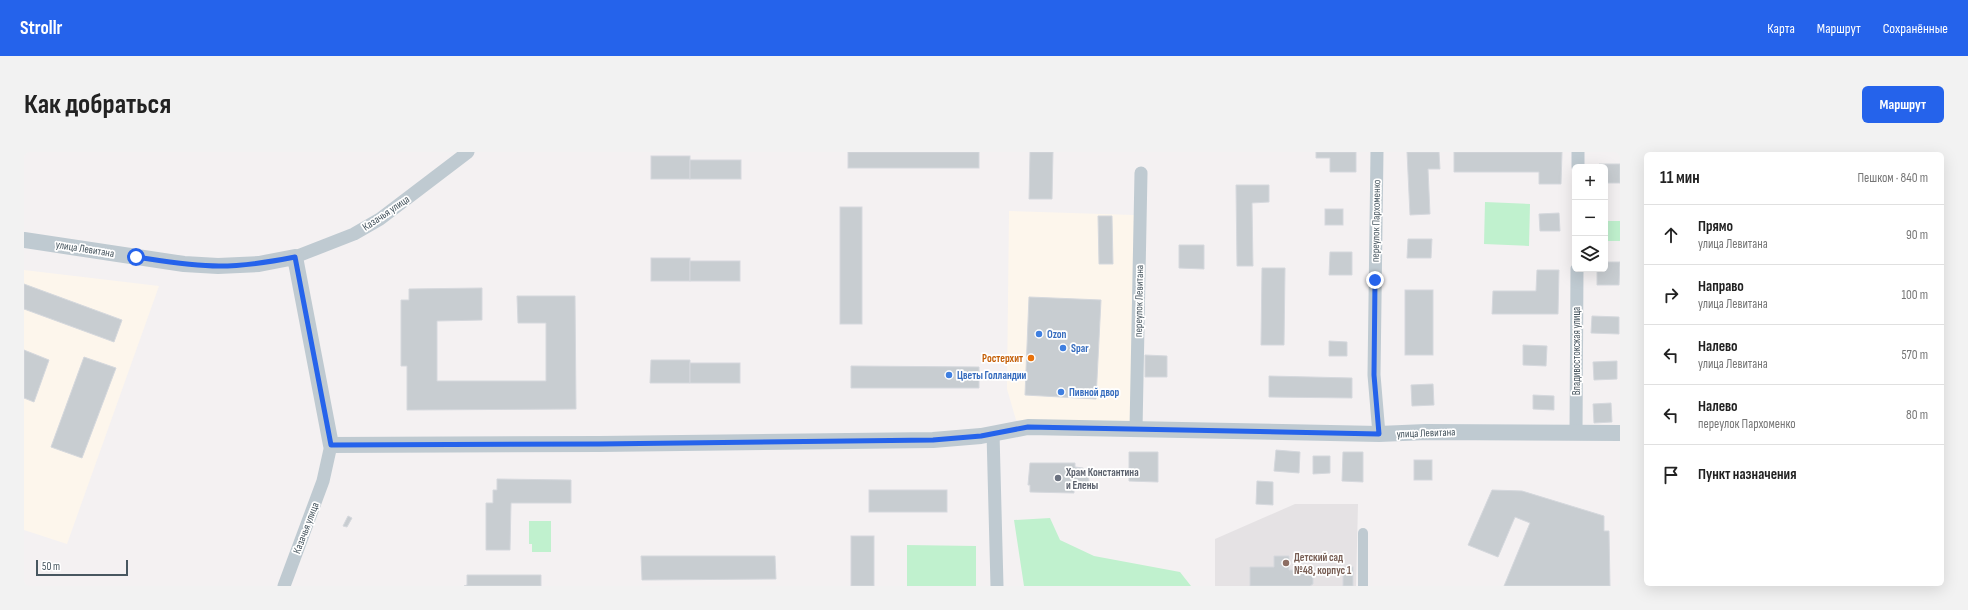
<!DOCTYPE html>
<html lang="ru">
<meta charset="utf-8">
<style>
:root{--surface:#fff;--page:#f2f2f2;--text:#222;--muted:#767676;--line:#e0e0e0;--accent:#2563eb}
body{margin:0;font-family:"Sofia Sans Condensed",sans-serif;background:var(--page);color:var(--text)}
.controls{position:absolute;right:12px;top:12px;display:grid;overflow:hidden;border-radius:6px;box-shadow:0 4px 16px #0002}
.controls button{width:36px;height:36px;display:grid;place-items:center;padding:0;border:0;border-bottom:1px solid var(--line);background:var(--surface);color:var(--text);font:20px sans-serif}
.scale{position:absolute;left:12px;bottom:10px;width:92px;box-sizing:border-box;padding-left:4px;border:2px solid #485760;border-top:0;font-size:11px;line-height:14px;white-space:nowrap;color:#485760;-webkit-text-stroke:3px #fff;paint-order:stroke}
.stop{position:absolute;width:12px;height:12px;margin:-9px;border:3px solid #2563eb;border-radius:50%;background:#fff}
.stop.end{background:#2563eb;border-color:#fff;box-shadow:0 1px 4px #0008}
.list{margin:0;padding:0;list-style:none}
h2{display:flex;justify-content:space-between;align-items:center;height:52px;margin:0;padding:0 16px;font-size:17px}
h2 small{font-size:13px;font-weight:400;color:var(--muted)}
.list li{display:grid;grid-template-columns:26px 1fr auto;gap:12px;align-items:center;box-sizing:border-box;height:60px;padding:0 16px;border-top:1px solid var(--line)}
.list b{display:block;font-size:15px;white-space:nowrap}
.list p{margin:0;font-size:13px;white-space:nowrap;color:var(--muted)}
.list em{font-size:13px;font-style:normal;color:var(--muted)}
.icon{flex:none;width:22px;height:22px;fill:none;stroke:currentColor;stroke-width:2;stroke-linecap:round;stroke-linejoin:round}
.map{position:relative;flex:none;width:1596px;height:434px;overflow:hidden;border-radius:6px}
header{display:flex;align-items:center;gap:24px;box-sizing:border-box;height:56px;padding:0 20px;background:var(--accent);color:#fff}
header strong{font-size:19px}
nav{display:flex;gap:22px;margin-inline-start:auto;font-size:14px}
.intro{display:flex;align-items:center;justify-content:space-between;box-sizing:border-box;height:96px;padding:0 24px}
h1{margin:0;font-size:28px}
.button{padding:10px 18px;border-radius:6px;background:var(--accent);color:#fff;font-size:14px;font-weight:700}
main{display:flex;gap:24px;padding:0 24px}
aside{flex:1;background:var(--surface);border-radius:6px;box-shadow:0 4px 16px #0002}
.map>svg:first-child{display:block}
.commercial{fill:#fdf6ec}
.education{fill:#e5e2e4}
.green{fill:#c0f1ce}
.building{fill:#c8cdd1;stroke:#d5d8dd}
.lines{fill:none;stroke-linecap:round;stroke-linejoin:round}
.pedestrian{stroke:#bfcad1;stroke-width:10}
.minor{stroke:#bfcad1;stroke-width:13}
.tertiary{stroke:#bfcad1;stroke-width:16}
.route{stroke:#2563eb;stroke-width:5}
.shop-dot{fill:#3f7fe0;stroke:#fff;stroke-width:1.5}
.food-dot{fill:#e8710a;stroke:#fff;stroke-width:1.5}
.worship-dot{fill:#6b7280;stroke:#fff;stroke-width:1.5}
.education-dot{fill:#8d6e63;stroke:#fff;stroke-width:1.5}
.labels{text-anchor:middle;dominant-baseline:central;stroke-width:3.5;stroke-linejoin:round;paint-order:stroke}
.street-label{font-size:11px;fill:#485760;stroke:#fff}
.shop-label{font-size:11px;font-weight:bold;fill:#366cbe;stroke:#fff;text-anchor:start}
.food-label{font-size:11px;font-weight:bold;fill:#c56008;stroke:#fff;text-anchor:end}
.worship-label{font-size:11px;font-weight:bold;fill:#5b616d;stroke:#fff;text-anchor:start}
.education-label{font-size:11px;font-weight:bold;fill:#785e54;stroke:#fff;text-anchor:start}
</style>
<header>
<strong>Strollr</strong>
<nav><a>Карта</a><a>Маршрут</a><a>Сохранённые</a></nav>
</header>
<div class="intro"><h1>Как добраться</h1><a class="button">Маршрут</a></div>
<main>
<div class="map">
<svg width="1596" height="434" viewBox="0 0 1596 434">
<rect width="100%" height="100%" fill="#f4f1f2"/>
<!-- commercial -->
<g class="commercial">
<polygon points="985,59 1110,63 1107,270 992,268 983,237"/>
<polygon points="0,118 135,134 43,392 0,378"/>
</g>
<!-- education -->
<polygon class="education" points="1271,352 1334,352 1332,434 1191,434 1191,387"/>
<!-- green -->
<g class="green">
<polygon points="1461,50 1506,52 1505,94 1460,92"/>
<rect x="1581" y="69" width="15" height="20"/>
<polygon points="1026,366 1036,388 1070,404 1156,420 1167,434 1000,434 990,368"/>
<polygon points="505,369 527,369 527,400 508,400 508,392 505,392"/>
<polygon points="883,393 952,394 952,434 883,434"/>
</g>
<!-- building -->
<g class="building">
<rect x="824" y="0" width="131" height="16"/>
<polygon points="1006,0 1029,0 1028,47 1005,47"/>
<polygon points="1292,0 1332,0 1332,20 1306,20 1306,6 1292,6"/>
<polygon points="1383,0 1415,0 1416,17 1404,17 1406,62 1386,63"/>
<polygon points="1430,0 1538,0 1537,32 1515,32 1515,20 1430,20"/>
<rect x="627" y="4" width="39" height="23"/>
<rect x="666" y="8" width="51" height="19"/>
<polygon points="1575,12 1596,12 1596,31 1581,31 1581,15 1575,15"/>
<polygon points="1212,33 1245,33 1245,50 1228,51 1229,114 1213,114"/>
<rect x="816" y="55" width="22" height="117"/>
<rect x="1301" y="57" width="18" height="16"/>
<polygon points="1535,61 1536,79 1516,79 1515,62"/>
<polygon points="1074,64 1088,64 1089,112 1075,112"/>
<polygon points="1384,87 1408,87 1407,106 1383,106"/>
<polygon points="1155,93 1180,93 1180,117 1155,116"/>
<polygon points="1306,100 1328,100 1328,123 1305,123"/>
<rect x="627" y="106" width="39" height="23"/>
<rect x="666" y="109" width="50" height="20"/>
<polygon points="1581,110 1596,110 1595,133 1573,133 1573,117 1581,117"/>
<polygon points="1238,116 1261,116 1260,193 1237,193"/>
<polygon points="1513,118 1535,118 1534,162 1468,162 1469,139 1512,139"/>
<polygon points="0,132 98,168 90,190 0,157"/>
<polygon points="458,136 458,168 413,169 413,229 522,229 522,171 494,171 493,144 551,144 552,257 383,258 383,214 377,214 377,148 385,148 385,137"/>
<rect x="1381" y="138" width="28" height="65"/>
<polygon points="1005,145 1077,148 1072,247 1001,243"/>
<polygon points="1568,164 1595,165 1595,182 1567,181"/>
<polygon points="1305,189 1323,190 1323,204 1305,204"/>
<polygon points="1499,193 1523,194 1522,214 1499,213"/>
<polygon points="0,198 25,208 10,250 0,246"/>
<polygon points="1121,203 1143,204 1143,225 1121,225"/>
<polygon points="60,205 92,216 58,306 27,295"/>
<polygon points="627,208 666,208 666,231 626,231"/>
<polygon points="1593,209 1593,227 1570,228 1569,210"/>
<rect x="666" y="211" width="50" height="20"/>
<polygon points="827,214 955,215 955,236 827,236"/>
<polygon points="1245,224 1328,226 1328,246 1245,245"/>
<polygon points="1409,232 1410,253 1388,254 1387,233"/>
<polygon points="1509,243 1530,244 1530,258 1509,257"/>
<polygon points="1587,251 1588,270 1570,271 1569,252"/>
<polygon points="1252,298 1276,300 1275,321 1250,319"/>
<polygon points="1105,300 1134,300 1134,330 1105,329"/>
<polygon points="1319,300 1339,300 1339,330 1318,329"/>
<polygon points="1289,304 1306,304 1306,321 1289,322"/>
<rect x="1390" y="308" width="18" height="20"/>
<polygon points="1006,311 1051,311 1051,315 1059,316 1064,320 1065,329 1060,335 1050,337 1050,341 1006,340 1006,333 1004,333"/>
<polygon points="473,327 547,328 547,351 487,351 486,398 462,398 462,351 469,351 469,338 473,338"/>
<polygon points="1233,329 1249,330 1249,353 1232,352"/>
<rect x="845" y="338" width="78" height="22"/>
<polygon points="1468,338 1498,339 1580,364 1580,379 1585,379 1586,434 1480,434 1506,371 1491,365 1474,405 1444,393"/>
<polygon points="324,364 328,366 323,375 319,374"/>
<rect x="827" y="384" width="23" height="50"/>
<polygon points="617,404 751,404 752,427 618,428"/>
<polygon points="1250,404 1265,404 1265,418 1287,418 1287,421 1289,422 1289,432 1286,434 1226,434 1226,415 1250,415"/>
<rect x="1319" y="415" width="10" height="19"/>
<polygon points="443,423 517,423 517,434 440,434 443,433"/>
</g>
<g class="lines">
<!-- pedestrian -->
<polyline class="pedestrian" points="1339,434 1339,381"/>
<!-- minor -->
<g class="minor">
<polyline points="1353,0 1350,223 1355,282"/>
<polyline points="1554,15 1554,0"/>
<polyline points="271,105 330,82 356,67 444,0"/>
<polyline points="1112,277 1117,21"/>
<polyline points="1552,280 1553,117"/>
<polyline points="969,281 973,434"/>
<polyline points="260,434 299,329 307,293"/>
</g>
<!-- tertiary -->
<polyline class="tertiary" points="0,88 160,112 194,114 235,112 271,105 307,293 575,292 909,288 957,284 1004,275 1355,282 1402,280 1596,281"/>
</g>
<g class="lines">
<!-- route -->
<path class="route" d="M112,105C139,109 167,114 195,114C221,114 246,110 271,105L307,293L575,292L909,288L957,284L1004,275L1355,282L1350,223L1351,128"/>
</g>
<!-- markers -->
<g class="shop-dot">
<circle cx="1015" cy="182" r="4"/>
<circle cx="1039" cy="196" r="4"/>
<circle cx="925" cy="223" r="4"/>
<circle cx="1037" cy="240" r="4"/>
</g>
<circle class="food-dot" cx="1007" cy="206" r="4"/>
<circle class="worship-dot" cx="1034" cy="326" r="4"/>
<circle class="education-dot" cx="1262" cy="411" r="4"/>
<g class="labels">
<!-- street labels -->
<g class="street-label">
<text transform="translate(362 61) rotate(-34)">Казачья улица</text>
<text transform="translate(1352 69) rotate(-89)">переулок Пархоменко</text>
<text transform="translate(61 97) rotate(9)">улица Левитана</text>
<text transform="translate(1115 149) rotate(-89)">переулок Левитана</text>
<text transform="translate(1552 199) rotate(-90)">Владивостокская улица</text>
<text transform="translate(1402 281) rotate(-2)">улица Левитана</text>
<text transform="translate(282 376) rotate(-69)">Казачья улица</text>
</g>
<!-- shop labels -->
<g class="shop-label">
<text x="1023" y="182">Ozon</text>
<text x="1047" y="196">Spar</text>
<text x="933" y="223">Цветы Голландии</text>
<text x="1045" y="240">Пивной двор</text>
</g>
<!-- food labels -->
<g class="food-label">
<text x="999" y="206">Ростерхит</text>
</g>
<!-- worship labels -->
<g class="worship-label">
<text x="1042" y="320">Храм Константина<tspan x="1042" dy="13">и Елены</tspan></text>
</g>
<!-- education labels -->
<g class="education-label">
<text x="1270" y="405">Детский сад<tspan x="1270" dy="13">№48, корпус 1</tspan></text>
</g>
</g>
</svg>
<div class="controls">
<button>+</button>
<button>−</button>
<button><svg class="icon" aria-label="layers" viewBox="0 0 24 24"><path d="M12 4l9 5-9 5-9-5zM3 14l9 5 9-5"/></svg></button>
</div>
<div class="scale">50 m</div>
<div class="stop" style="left:112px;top:105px"></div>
<div class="stop end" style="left:1351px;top:128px"></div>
</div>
<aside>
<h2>11 мин<small>Пешком · 840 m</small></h2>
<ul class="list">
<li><svg class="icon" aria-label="ahead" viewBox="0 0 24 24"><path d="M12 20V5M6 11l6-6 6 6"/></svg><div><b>Прямо</b><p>улица Левитана</p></div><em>90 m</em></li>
<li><svg class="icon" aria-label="right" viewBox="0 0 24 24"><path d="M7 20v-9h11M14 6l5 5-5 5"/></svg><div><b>Направо</b><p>улица Левитана</p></div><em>100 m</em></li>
<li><svg class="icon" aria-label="left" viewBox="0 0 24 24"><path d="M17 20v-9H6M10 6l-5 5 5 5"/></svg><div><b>Налево</b><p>улица Левитана</p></div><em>570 m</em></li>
<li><svg class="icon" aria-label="left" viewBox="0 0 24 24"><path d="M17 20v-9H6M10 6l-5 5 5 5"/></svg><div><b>Налево</b><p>переулок Пархоменко</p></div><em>80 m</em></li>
<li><svg class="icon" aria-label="arrive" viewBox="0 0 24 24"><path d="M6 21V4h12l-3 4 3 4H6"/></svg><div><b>Пункт назначения</b></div></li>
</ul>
</aside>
</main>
